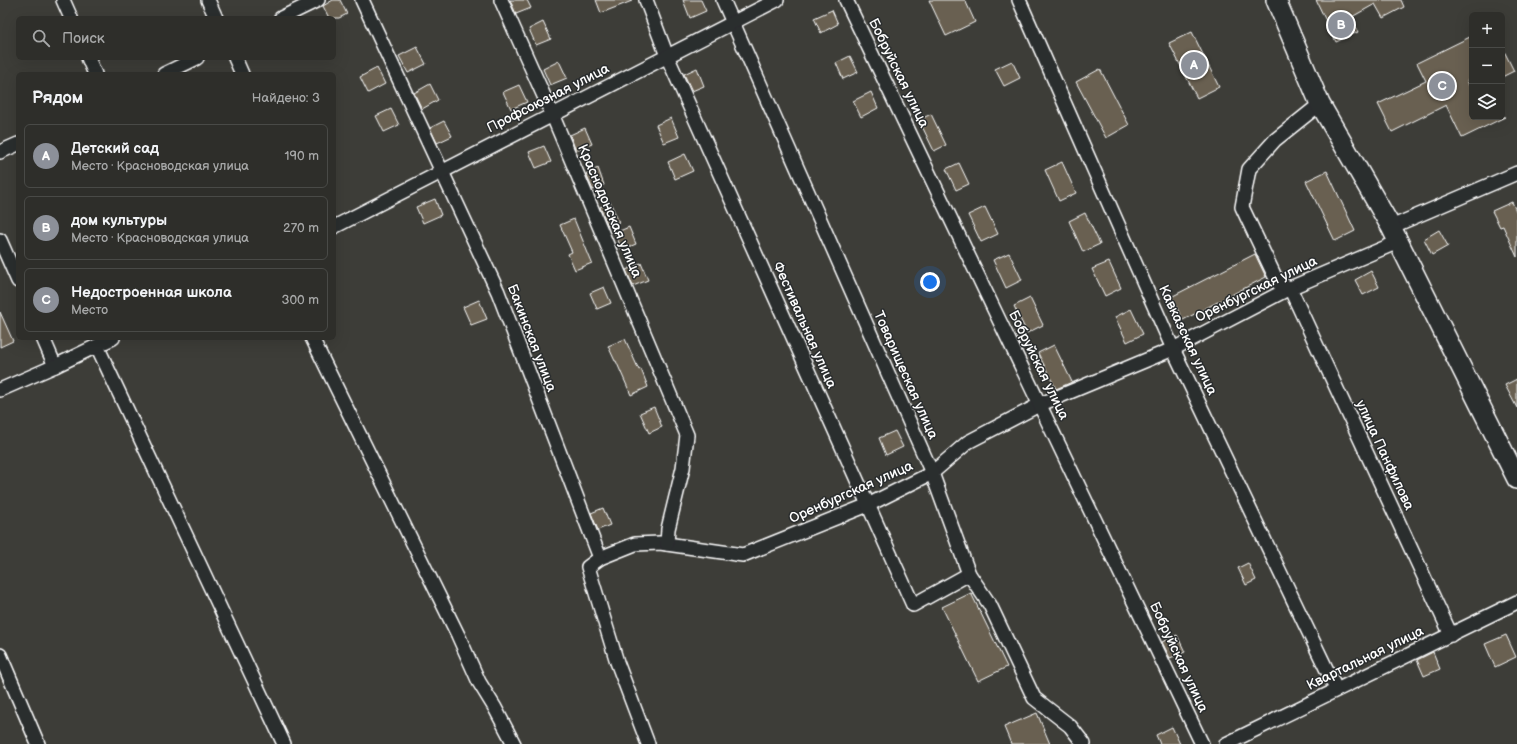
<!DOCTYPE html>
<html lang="ru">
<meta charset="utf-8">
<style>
:root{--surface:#2e2e2a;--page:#363632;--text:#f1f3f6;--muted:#a7a8a8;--line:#494a47;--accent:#8c9099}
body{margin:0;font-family:"Balsamiq Sans",sans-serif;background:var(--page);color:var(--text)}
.controls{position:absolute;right:12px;top:12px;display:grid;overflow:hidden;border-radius:6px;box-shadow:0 4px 16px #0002}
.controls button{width:36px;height:36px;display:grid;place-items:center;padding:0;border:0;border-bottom:1px solid var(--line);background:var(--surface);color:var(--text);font:20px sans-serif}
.you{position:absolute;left:930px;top:282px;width:14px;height:14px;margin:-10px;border:3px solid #fff;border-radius:50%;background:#1a73e8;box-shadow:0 0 0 6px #1a73e833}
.badge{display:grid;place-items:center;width:26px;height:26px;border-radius:50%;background:var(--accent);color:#fff;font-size:13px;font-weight:700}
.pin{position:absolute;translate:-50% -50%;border:2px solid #fff;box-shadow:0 1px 4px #0006}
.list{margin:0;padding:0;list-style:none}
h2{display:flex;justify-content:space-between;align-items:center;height:52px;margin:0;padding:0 16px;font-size:17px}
h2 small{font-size:13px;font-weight:400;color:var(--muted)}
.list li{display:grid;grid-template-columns:26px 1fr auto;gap:12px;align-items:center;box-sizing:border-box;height:64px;margin:0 8px 8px;padding:0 8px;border:1px solid var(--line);border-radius:6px}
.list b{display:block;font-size:15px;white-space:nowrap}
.list p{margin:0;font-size:13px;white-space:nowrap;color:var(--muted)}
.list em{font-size:13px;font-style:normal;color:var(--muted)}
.icon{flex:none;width:22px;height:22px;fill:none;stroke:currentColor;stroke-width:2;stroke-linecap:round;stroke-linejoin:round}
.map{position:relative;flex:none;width:1517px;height:744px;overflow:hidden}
.search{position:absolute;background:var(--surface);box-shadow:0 4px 16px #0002;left:16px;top:16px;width:320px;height:44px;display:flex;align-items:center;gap:10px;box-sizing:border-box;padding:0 14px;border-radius:6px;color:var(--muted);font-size:15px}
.panel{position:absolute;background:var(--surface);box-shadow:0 4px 16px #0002;left:16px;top:72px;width:320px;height:268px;border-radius:6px}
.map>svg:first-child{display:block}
.building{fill:#696151;stroke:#fff}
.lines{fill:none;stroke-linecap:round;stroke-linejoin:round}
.minor-casing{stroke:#fff;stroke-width:16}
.secondary-casing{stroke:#fff;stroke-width:22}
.minor{stroke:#2a2d2e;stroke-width:13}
.secondary{stroke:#2a2d2e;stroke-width:19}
.labels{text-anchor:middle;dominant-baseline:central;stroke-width:3;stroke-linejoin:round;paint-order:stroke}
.street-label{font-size:14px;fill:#fff;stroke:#2a2d2e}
</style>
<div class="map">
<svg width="1517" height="744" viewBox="0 0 1517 744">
<rect width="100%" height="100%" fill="#3d3d38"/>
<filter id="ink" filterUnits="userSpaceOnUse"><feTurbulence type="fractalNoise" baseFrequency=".025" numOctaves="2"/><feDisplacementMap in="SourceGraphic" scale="8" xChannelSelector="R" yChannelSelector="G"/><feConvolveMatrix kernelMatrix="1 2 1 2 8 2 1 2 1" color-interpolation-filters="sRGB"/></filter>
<g filter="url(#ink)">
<!-- building -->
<g class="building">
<polygon points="333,0 340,0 347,14 339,18 329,18 323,6"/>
<polygon points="510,0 527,0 531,8 516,14"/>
<polygon points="596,0 632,0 632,1 601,13"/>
<polygon points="683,0 701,0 706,11 690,18"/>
<polygon points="929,0 965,0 975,22 946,36"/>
<polygon points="1316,0 1401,0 1404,7 1383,18 1375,4 1350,18 1358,32 1336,42"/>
<polygon points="832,10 838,24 821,33 814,18"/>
<polygon points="543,22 551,39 536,45 529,29"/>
<polygon points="1192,32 1219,87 1197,98 1169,43"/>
<polygon points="1472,36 1472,78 1467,80 1472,92 1472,117 1505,117 1462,138 1446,105 1392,132 1378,104 1426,81 1417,63"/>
<polygon points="417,47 426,64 408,73 399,56"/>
<polygon points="1502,47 1514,71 1502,77"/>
<polygon points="850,56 858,72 843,79 836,63"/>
<polygon points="559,61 567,78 550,85 543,69"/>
<polygon points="1012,61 1020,78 1004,86 995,69"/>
<polygon points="377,68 385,84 368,93 360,77"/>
<polygon points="697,68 704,86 692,91 684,74"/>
<polygon points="1100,69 1129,125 1106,138 1076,82"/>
<polygon points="430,84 438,100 422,109 414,93"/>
<polygon points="519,85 527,102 511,109 503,92"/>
<polygon points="871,92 878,108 861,117 853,101"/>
<polygon points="391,109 399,125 384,132 376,116"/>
<polygon points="931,114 946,145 934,151 919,120"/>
<polygon points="671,118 679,137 664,143 656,125"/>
<polygon points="444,121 452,136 437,143 430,128"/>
<polygon points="585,128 592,144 576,151 570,135"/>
<polygon points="544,146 551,162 536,168 529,152"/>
<polygon points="685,154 693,171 675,179 668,162"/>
<polygon points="1062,162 1076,193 1059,201 1045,170"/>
<polygon points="959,163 969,184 956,190 946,169"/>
<polygon points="598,168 604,185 593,190 586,174"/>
<polygon points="1327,171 1355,231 1335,241 1306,181"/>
<polygon points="435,199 441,215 423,223 416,207"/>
<polygon points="610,202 619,222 608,226 600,207"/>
<polygon points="1512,202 1517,213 1517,257 1503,226 1500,227 1492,211"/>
<polygon points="985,207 998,234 981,242 968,215"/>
<polygon points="1085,213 1100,244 1083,252 1069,221"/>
<polygon points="574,219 592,263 575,270 568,254 572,252 560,225"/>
<polygon points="629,227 636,244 622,250 615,233"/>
<polygon points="1439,230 1448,246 1432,255 1424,239"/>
<polygon points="1009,253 1022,280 1006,288 993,260"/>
<polygon points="1255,254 1266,277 1183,320 1171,297"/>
<polygon points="1109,262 1121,288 1105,296 1092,269"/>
<polygon points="641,263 648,280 633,286 626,270"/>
<polygon points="1371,271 1379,287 1363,295 1355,280"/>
<polygon points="604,287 611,303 597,309 590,293"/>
<polygon points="1030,298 1043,325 1027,333 1014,306"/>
<polygon points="479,300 487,319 471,325 463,307"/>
<polygon points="1131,309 1143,334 1127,342 1115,317"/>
<polygon points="0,312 13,341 0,347"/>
<polygon points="625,339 639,370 641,369 648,387 631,395 616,361 615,361 608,346"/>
<polygon points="1054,345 1072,382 1056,389 1038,353"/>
<polygon points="1517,379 1517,408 1505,385"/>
<polygon points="654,407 662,427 649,433 640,413"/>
<polygon points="895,431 903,447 886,455 879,438"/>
<polygon points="603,508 610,525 598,530 591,513"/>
<polygon points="1248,563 1256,580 1246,585 1238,568"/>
<polygon points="971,593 1007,667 978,681 942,607"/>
<polygon points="1177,635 1185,652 1170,658 1162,642"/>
<polygon points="1506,635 1516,657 1495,667 1485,644"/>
<polygon points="1433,652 1440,669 1424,676 1417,660"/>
<polygon points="1037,713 1050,744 1011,744 1004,727"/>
<polygon points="1172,727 1180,744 1160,744 1156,735"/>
</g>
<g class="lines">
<defs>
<g id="minor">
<polyline points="63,0 71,18"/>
<polyline points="208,0 216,18"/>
<polyline points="362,0 498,292 600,558 635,544 660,543 743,555 868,505 932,473 968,442 1041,404 1173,349 1290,288 1398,242"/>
<polyline points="501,0 552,114 687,435 683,468 668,529 667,544"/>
<polyline points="646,0 667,56 913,605 969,574"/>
<polyline points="723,0 932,473 969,574 990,605 1034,698 1070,726 1084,744"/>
<polyline points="846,0 1202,744"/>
<polyline points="1019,0 1173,349 1336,689"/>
<polyline points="281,18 318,0"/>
<polyline points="88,58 95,74"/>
<polyline points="235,58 242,74"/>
<polyline points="164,74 197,58"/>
<polyline points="1320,104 1275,140 1249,169 1242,207 1278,283 1290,288 1451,635"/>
<polyline points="0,152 18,144"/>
<polyline points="334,227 777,0"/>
<polyline points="1391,227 1517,173"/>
<polyline points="0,240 18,281"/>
<polyline points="43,338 55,366"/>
<polyline points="312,338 458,635 479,682 495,708 514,744"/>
<polyline points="97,346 284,744"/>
<polyline points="0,390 55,366 113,338"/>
<polyline points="600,558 588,567 617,662 648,744"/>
<polyline points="0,655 38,744"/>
<polyline points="1226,744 1517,602"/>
</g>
<polyline id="secondary" points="1276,0 1320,104 1391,227 1517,479"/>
</defs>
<!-- minor casing -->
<use href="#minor" class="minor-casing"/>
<!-- secondary casing -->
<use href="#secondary" class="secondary-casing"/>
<!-- minor -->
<use href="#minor" class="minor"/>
<!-- secondary -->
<use href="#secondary" class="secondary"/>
</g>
</g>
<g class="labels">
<!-- street labels -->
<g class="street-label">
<text transform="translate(899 73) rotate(64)">Бобруйская улица</text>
<text transform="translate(548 98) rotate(-27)">Профсоюзная улица</text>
<text transform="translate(610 211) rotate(67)">Краснодонская улица</text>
<text transform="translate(1256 289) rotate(-26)">Оренбургская улица</text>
<text transform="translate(805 325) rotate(66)">Фестивальная улица</text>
<text transform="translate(532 338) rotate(69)">Бакинская улица</text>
<text transform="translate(1188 340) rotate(65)">Кавказская улица</text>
<text transform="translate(1039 365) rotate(64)">Бобруйская улица</text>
<text transform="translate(906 375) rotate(66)">Товарищеская улица</text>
<text transform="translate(1385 455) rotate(65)">улица Панфилова</text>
<text transform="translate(851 492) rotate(-24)">Оренбургская улица</text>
<text transform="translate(1179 657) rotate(65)">Бобруйская улица</text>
<text transform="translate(1365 658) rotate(-26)">Квартальная улица</text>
</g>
</g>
</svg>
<div class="controls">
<button>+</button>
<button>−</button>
<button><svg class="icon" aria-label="layers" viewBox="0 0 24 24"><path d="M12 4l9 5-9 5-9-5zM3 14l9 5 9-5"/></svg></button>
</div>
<div class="you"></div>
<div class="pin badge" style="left:1194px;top:65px">A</div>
<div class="pin badge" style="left:1341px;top:25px">B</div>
<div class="pin badge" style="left:1442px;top:86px">C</div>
<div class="search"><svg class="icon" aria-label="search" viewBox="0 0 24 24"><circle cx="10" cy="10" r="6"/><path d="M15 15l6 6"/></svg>Поиск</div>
<section class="panel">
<h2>Рядом<small>Найдено: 3</small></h2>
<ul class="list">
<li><span class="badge">A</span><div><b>Детский сад</b><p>Место · Красноводская улица</p></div><em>190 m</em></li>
<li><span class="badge">B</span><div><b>дом культуры</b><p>Место · Красноводская улица</p></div><em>270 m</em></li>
<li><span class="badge">C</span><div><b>Недостроенная школа</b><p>Место</p></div><em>300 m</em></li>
</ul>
</section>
</div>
